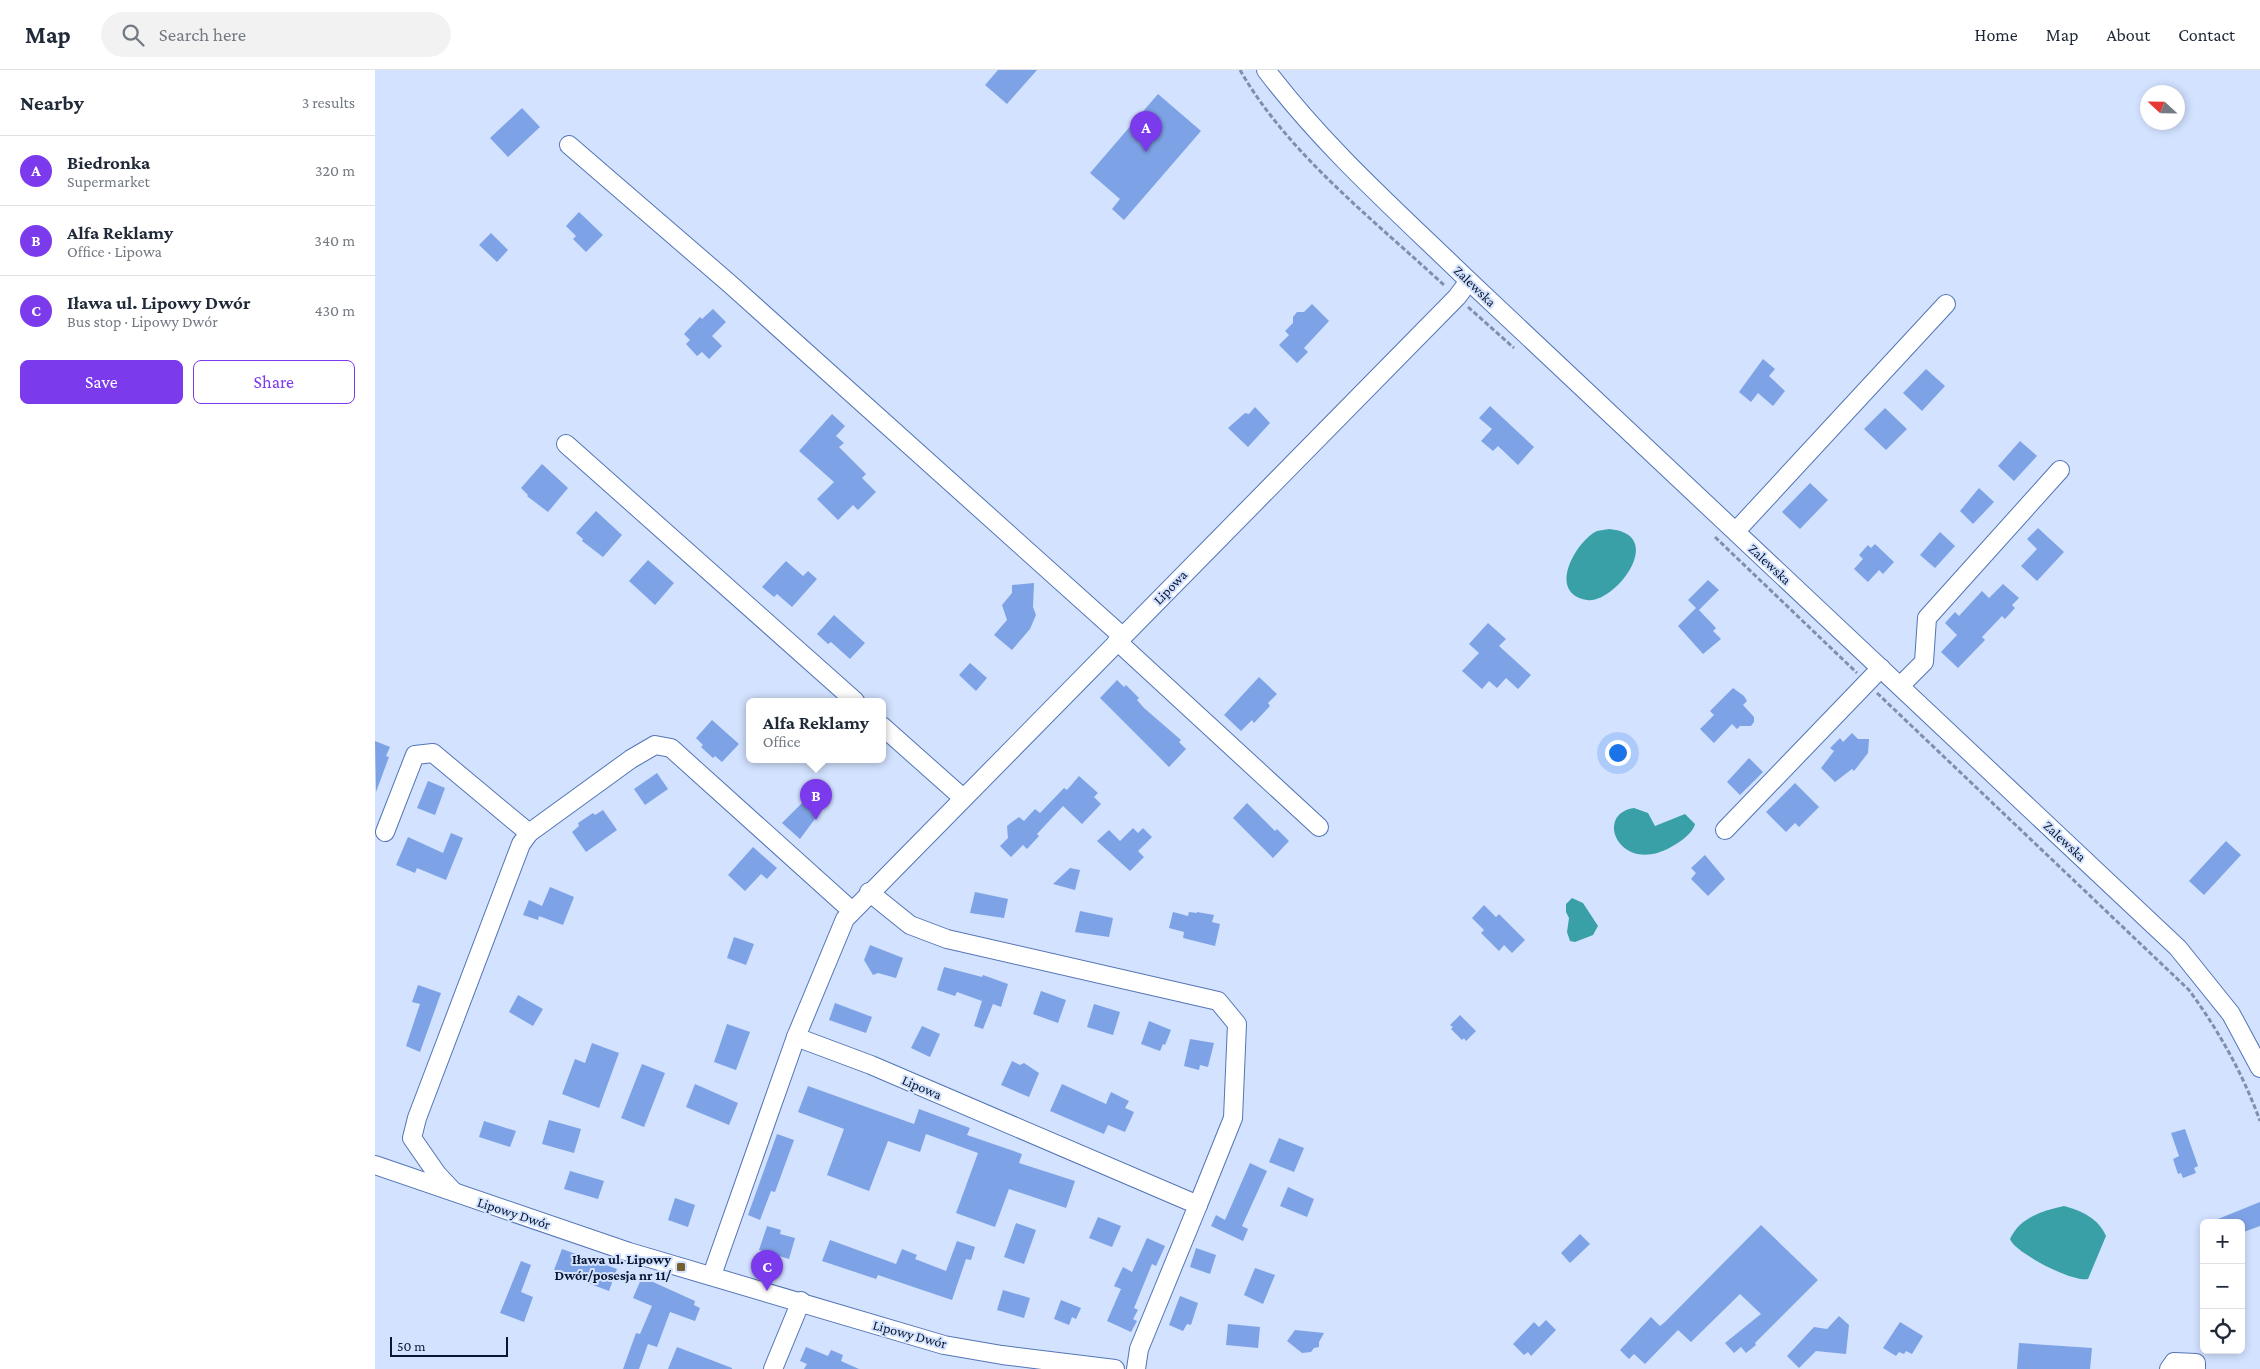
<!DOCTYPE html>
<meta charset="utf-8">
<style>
:root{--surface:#fff;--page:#f2f2f3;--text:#1f2937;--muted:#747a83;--line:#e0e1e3;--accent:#7c3aed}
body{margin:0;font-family:"Crimson Pro",serif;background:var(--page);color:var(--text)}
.controls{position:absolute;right:15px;bottom:15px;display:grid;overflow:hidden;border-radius:8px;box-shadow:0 2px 8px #0003}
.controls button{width:45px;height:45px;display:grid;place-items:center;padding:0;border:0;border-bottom:1px solid var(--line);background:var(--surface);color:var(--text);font:25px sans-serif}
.compass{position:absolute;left:1765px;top:15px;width:45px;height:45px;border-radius:50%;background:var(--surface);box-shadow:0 2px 8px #0003;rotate:292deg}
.scale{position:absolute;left:15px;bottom:12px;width:118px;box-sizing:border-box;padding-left:5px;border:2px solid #091630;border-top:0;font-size:14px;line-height:18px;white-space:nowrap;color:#091630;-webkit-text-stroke:4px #d2e2ff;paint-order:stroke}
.you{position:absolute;left:1242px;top:682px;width:18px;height:18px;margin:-12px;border:4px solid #fff;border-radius:50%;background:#1a73e8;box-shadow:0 0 0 8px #1a73e833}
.badge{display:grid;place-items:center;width:32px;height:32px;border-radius:50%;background:var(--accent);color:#fff;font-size:16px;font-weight:700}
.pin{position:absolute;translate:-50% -41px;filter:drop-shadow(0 1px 2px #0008)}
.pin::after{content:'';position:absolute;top:26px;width:18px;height:15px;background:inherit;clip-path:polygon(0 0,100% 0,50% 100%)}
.popup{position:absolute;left:371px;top:628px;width:140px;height:65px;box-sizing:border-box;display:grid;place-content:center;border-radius:8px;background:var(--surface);filter:drop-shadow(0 1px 4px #0005);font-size:16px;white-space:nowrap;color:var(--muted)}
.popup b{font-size:19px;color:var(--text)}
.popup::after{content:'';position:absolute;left:50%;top:100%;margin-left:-10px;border:10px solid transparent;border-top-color:var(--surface)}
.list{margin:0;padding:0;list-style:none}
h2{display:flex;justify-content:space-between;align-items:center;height:65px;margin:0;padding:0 20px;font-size:21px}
h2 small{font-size:16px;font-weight:400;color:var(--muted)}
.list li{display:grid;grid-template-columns:32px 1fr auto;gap:15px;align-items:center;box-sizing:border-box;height:70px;padding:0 20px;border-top:1px solid var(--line)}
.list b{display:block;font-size:19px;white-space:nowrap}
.list p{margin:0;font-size:16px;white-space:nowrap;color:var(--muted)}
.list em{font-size:16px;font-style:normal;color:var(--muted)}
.actions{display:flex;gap:10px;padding:15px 20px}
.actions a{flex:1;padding:11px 0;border:1px solid var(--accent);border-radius:8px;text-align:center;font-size:18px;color:var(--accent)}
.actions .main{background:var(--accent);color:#fff}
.icon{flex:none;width:28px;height:28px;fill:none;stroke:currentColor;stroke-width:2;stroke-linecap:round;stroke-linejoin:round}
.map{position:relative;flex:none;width:1885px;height:1299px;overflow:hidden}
header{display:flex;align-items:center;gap:30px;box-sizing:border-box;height:70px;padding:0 25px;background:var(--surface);border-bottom:1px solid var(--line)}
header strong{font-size:24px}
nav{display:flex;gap:28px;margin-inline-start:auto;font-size:18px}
.search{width:350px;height:45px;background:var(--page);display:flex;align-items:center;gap:12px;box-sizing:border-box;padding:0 18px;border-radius:28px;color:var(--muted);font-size:19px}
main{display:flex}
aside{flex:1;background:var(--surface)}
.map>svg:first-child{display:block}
.water{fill:#39a0a8}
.building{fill:#7ea2e6}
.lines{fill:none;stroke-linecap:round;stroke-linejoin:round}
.minor-casing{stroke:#5375b6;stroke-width:20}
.path{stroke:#808fab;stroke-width:3;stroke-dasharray:5 2.5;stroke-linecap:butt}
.minor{stroke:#fff;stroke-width:18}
.poi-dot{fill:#765e2e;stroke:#d2e2ff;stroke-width:2}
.labels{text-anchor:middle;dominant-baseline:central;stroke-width:4;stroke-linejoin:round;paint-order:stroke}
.street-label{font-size:14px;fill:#091630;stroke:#d2e2ff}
.poi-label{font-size:14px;font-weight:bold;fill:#091630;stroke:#d2e2ff;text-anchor:end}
</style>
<header>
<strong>Map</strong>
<div class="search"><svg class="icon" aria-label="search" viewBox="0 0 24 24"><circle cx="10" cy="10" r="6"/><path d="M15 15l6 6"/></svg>Search here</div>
<nav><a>Home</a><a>Map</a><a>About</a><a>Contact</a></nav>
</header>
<main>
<aside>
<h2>Nearby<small>3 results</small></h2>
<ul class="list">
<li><span class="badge">A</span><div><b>Biedronka</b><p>Supermarket</p></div><em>320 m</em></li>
<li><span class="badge">B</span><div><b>Alfa Reklamy</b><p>Office · Lipowa</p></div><em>340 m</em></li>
<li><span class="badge">C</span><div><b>Iława ul. Lipowy Dwór</b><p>Bus stop · Lipowy Dwór</p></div><em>430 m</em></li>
</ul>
<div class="actions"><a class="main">Save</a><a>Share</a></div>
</aside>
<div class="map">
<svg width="1885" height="1299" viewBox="0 0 1885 1299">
<rect width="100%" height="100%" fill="#d2e2ff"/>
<!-- water -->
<g class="water">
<path d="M1234,459C1294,464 1239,535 1212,530C1171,523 1201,471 1222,461C1226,460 1230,460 1234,459Z"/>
<path d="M1259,738L1273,743L1280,756L1310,744L1320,754L1319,757C1315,765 1304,773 1296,777C1245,806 1218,744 1259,738Z"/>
<polygon points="1197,828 1208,833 1223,856 1218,865 1200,872 1195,871 1192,862 1194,848 1191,842 1191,834"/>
<path d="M1689,1136C1707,1141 1723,1148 1731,1166L1713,1209C1699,1213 1640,1183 1635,1169C1645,1147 1667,1141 1689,1136Z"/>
</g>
<!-- building -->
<g class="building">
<polygon points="623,0 662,0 632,34 610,15"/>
<polygon points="783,24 826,61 749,150 737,139 745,129 715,103"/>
<polygon points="147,38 165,57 133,87 115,68"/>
<polygon points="204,142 228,165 211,182 198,169 201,166 191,156"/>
<polygon points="116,163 133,180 122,192 104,175"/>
<polygon points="937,234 954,251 929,278 933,282 922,293 904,275 914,265 910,261 918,253 918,247 922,242 929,242"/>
<polygon points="338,239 351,252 337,266 347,276 334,289 327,282 322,286 311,274 315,270 309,264 325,247 327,249"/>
<polygon points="1388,289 1400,299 1394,306 1410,321 1398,336 1383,323 1376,332 1364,322"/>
<polygon points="1551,299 1570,316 1547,341 1528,323"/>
<polygon points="1115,336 1159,377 1143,395 1123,376 1118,381 1106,371 1117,359 1104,348"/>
<polygon points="880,337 895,353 873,377 853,358 870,343 874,344"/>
<polygon points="1510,338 1532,359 1511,380 1489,359"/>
<polygon points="457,344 470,356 461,366 469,373 464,377 491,404 487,408 501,422 483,440 478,435 463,450 442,429 459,412 424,381"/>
<polygon points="1645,371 1662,386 1639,411 1623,396"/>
<polygon points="167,394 193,418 173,442 152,426 153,425 146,418"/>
<polygon points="1435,413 1453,430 1425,459 1407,442"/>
<polygon points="1604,418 1619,432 1598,454 1585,441"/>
<polygon points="221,441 247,465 228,487 207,471 208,469 201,463"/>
<polygon points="1663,458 1689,482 1662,511 1646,496 1662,479 1652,469"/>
<polygon points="1565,462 1580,476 1560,498 1545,485"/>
<polygon points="1500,474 1519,492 1508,504 1504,500 1493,512 1479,499 1488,489 1484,485 1493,475 1496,478"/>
<polygon points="273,490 299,513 280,535 254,511"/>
<polygon points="411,491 428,506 433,501 442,509 417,537 402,524 399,527 387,517"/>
<polygon points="1333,510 1344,520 1324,540 1341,558 1338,561 1346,569 1328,584 1303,556 1321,538 1313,530"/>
<polygon points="659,513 658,537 661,545 655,559 637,580 619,565 632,550 627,535 637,523 637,515"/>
<polygon points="1628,514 1644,528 1637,535 1640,538 1630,549 1627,546 1607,567 1610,570 1583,598 1566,582 1582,565 1570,553 1580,542 1584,546 1607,521 1614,528"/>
<polygon points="459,545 490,573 475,589 456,572 453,574 442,564"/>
<polygon points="1113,553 1131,569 1124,576 1156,605 1143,619 1131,608 1122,618 1114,611 1107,619 1087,601 1104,583 1094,574"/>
<polygon points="595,593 612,608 601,621 584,605"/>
<polygon points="884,607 902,624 893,633 895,636 879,653 877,650 866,661 849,645"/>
<polygon points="742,610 749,617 751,615 764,628 762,630 769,638 806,670 804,672 811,679 794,697 725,628"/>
<polygon points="1358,618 1369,626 1372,631 1368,635 1379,647 1379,652 1376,656 1365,656 1362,659 1357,654 1339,673 1325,659 1339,645 1335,641"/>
<polygon points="337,650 364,674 347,692 340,686 338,688 326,677 328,675 321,668"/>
<polygon points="1477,663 1483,669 1494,669 1493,683 1479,701 1477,699 1460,712 1446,698 1459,681 1455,678 1465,668 1468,672"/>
<polygon points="0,671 15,677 11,686 14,687 1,722"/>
<polygon points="1374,688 1388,702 1365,725 1352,712"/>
<polygon points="282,703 293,719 270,735 259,719"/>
<polygon points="704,706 723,723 719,727 726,734 707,754 688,736 662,764 664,766 652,779 648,775 636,787 625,776 633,768 632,756 637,752 644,747 649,751 660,739 665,743 689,718 692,720"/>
<polygon points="53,711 70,718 60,745 42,738"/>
<polygon points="1420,713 1444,737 1424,757 1420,753 1411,762 1391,742"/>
<polygon points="431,729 445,742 425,769 407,753"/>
<polygon points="872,733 900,761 902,759 914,771 898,788 858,748"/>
<polygon points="228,740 242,760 211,782 197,762 204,756 203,753 218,743 220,745"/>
<polygon points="758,758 763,763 768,758 777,767 763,781 769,787 755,801 722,771 734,760 745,771"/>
<polygon points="76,763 88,768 71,810 42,798 40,803 21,795 33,767 68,783"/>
<polygon points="1851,771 1866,785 1829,825 1814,811"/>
<polygon points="378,777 402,798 392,809 386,804 370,821 353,805"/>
<polygon points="1330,785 1350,809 1333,826 1316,809 1321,803 1316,798"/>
<polygon points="695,798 705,800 700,820 678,814"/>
<polygon points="175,817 199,827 188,855 164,846 163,850 148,845 154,830 167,836"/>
<polygon points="600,822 633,829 629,848 595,843"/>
<polygon points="1109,835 1121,847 1124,844 1150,870 1137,883 1129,875 1124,881 1106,863 1109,860 1097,848"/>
<polygon points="705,841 738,848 734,867 700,862"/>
<polygon points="798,842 813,846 814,842 822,843 822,842 839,845 837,852 845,854 840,876 808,868 809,862 794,858"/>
<polygon points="359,867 379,874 371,895 352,888"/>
<polygon points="495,875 528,888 521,908 503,903 498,905 489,890"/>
<polygon points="569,897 607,907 608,905 633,914 626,937 618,934 608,959 599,956 607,931 582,922 580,926 562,920"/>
<polygon points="43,915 66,923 45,982 31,976 45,934 37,932"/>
<polygon points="666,921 691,930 683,953 658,944"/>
<polygon points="143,925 168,939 158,956 134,942"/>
<polygon points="460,933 497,947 491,963 454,950"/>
<polygon points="719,934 745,942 738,965 712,957"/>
<polygon points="1085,945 1101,961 1091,971 1089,968 1087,970 1076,959 1078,957 1075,955"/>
<polygon points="774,951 796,960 790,975 788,974 785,981 766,974"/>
<polygon points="352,954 375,962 361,1000 339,992"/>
<polygon points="547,956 565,964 555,987 536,978"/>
<polygon points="815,969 839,973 833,997 825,995 824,1000 809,996"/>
<polygon points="217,973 244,983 224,1038 187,1024 200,989 210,993"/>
<polygon points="637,991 645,995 649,993 664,1003 654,1027 626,1015"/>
<polygon points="267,994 290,1003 269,1057 246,1048"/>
<polygon points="320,1014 363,1033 354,1055 311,1037"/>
<polygon points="687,1014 731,1034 736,1022 754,1031 750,1038 759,1042 750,1062 733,1055 729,1064 675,1041"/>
<polygon points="433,1016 539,1054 544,1039 595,1058 592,1065 647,1084 644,1093 700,1111 691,1138 634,1119 620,1157 581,1143 603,1083 551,1064 545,1082 513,1071 494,1121 452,1105 469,1059 423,1042"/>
<polygon points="174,1050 206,1059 199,1083 167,1074"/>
<polygon points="109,1051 141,1061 135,1077 104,1067"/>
<polygon points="1810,1059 1823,1096 1819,1098 1821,1103 1808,1108 1806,1103 1803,1104 1798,1089 1804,1086 1796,1063"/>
<polygon points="402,1064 419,1070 400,1122 396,1121 385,1150 373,1145"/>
<polygon points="904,1068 929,1078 919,1102 894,1092"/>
<polygon points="875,1093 892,1101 867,1156 873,1159 868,1171 836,1156 841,1145 850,1150"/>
<polygon points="195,1101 229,1111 223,1129 189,1119"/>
<polygon points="913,1117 939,1129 932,1147 905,1136"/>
<polygon points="300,1128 320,1135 313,1157 293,1150"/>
<polygon points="1885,1132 1885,1156 1866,1163 1866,1153 1833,1153"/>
<polygon points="723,1147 746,1156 737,1177 714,1168"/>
<polygon points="641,1153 661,1160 649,1194 629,1187"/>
<polygon points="1386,1155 1443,1210 1380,1273 1381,1275 1371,1283 1366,1277 1359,1283 1350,1273 1386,1244 1365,1224 1316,1272 1303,1260 1270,1294 1259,1284 1254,1289 1245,1280 1276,1247 1285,1256 1290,1252"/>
<polygon points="392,1156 406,1160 405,1164 420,1168 414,1189 384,1180"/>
<polygon points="1205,1164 1215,1174 1195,1193 1186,1183"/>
<polygon points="772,1168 790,1176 781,1196 777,1194 759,1238 763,1240 758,1249 762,1251 756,1262 732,1251 746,1219 739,1216 748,1197 757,1202"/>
<polygon points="455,1170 521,1194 527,1179 542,1185 540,1189 571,1201 582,1171 600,1177 596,1190 591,1189 577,1230 503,1205 501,1209 447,1191"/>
<polygon points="821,1178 841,1185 835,1204 815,1197"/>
<polygon points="187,1179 242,1199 234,1221 179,1200"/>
<polygon points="146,1191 156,1195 146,1222 158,1227 149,1252 125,1243"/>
<polygon points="880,1198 900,1205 888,1234 869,1225"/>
<polygon points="267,1207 320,1231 319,1235 325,1238 320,1251 295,1242 282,1277 273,1274 264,1299 248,1299 261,1263 265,1264 277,1236 258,1228"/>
<polygon points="628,1220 655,1228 649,1248 622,1240"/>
<polygon points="805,1226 823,1233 816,1255 812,1254 808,1261 794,1255"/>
<polygon points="686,1230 706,1238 701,1249 697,1247 694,1255 679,1249"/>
<polygon points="1464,1246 1474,1255 1471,1284 1441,1281 1424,1298 1412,1286 1439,1257 1452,1259"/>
<polygon points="1171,1250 1181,1260 1156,1286 1153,1282 1149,1285 1138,1274 1159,1252 1164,1257"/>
<polygon points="1525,1252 1548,1266 1537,1284 1531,1281 1529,1284 1524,1282 1521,1286 1508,1278"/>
<polygon points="853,1254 885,1257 883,1278 851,1275"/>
<polygon points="920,1260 949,1263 944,1272 944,1277 939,1278 936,1282 927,1283 912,1271"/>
<polygon points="1644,1273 1717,1278 1715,1299 1642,1299"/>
<polygon points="302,1277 357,1298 357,1299 293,1299"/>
<polygon points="431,1277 453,1286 456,1280 468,1285 466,1291 484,1299 429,1299 432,1294 425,1291"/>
</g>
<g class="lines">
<defs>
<g id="minor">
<path d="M891,0C950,78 1024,143 1094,211L1803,878L1856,944L1885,998"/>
<polyline points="194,75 355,214 747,566"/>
<polyline points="191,374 480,631"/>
<polyline points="1361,461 1571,234"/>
<polyline points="742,571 944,757"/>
<polyline points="1526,615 1549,592 1552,548 1685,400"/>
<polyline points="507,656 588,728"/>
<polyline points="1350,760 1506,598"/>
<polyline points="10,762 40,685 58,683 154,763 256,689 280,675 296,678 477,841"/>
<polyline points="494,822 535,855 572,869 843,931 862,954 858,1048 823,1135"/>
<polyline points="421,967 496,995 823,1135 764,1279 761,1299"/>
<polyline points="0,1095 254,1182 569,1275 627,1285 740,1299"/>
<polyline points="78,1121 62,1104 37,1068 42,1048 146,774 154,763"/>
<polyline points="337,1205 421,967 470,849 1082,227 1094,211"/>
<polyline points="398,1299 426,1231"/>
<polyline points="1794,1299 1799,1292 1821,1293 1821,1299"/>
</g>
</defs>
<!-- minor casing -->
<use href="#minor" class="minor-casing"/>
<!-- path -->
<g class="path">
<path d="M865,0C913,84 1000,151 1070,216"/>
<polyline points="1093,237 1139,278"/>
<polyline points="1340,467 1482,603"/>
<path d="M1502,623L1814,920C1844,961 1868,1004 1885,1051"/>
</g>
<!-- minor -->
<use href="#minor" class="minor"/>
</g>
<!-- markers -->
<rect class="poi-dot" x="301" y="1192" width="10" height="10" rx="2.5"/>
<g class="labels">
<!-- street labels -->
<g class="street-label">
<text transform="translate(1100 216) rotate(44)">Zalewska</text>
<text transform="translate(1395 494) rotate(43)">Zalewska</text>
<text transform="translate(795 517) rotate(-46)">Lipowa</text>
<text transform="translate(1690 771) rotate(43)">Zalewska</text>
<text transform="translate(547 1017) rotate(23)">Lipowa</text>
<text transform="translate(139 1143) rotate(18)">Lipowy Dwór</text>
<text transform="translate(535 1264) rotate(15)">Lipowy Dwór</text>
</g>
<!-- poi labels -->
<g class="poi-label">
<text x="296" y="1189">Iława ul. Lipowy<tspan x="296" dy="16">Dwór/posesja nr 11/</tspan></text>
</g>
</g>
</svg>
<div class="controls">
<button>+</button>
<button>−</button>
<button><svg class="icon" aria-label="locate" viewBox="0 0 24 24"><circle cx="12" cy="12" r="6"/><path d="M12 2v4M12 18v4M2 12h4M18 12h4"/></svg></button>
</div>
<svg class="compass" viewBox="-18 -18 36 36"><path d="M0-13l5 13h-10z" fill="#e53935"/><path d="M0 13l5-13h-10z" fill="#747a83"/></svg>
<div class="scale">50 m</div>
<div class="you"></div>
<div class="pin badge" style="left:771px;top:82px">A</div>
<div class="pin badge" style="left:441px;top:750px">B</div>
<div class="popup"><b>Alfa Reklamy</b>Office</div>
<div class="pin badge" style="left:392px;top:1221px">C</div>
</div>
</main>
